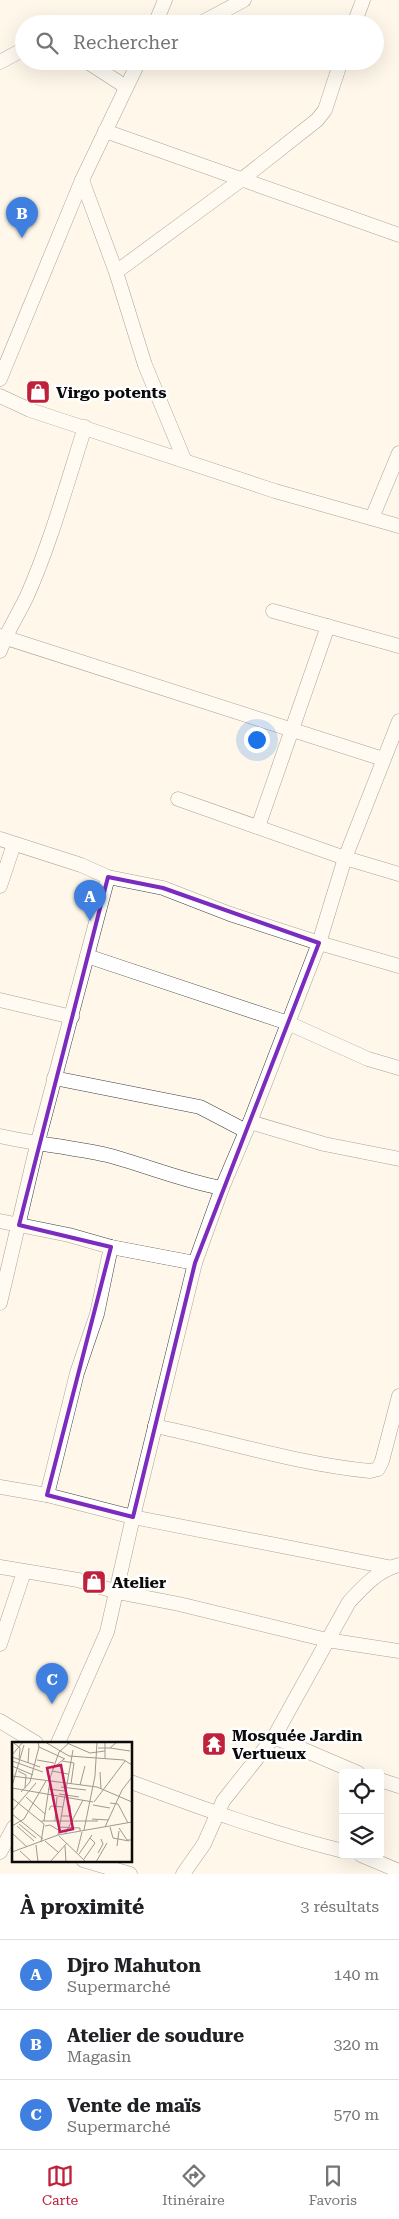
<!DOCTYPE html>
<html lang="fr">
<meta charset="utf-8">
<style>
:root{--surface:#fff;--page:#f6f6f6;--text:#202124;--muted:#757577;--line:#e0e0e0;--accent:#bf203a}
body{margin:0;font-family:"Roboto Serif",serif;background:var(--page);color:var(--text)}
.controls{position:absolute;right:15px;bottom:15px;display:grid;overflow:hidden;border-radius:5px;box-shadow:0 5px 20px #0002}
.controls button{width:45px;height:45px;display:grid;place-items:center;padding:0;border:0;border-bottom:1px solid var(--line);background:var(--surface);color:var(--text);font:25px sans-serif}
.you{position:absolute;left:256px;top:739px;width:18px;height:18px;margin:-12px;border:4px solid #fff;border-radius:50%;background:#1a73e8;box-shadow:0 0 0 8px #1a73e833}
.badge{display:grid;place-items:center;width:32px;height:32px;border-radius:50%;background:var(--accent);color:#fff;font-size:16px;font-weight:700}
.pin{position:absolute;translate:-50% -41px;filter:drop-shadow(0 1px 2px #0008)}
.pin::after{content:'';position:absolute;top:26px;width:18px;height:15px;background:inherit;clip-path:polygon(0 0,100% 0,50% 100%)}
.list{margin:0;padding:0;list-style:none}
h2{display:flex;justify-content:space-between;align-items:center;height:65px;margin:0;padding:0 20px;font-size:21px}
h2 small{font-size:16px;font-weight:400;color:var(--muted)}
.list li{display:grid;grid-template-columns:32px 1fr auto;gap:15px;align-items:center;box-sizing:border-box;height:70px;padding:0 20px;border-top:1px solid var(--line)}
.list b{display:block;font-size:19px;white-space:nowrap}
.list p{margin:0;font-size:16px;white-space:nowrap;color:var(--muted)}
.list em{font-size:16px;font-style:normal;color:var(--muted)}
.icon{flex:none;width:28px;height:28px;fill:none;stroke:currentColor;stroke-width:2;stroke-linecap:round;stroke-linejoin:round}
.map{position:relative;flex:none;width:399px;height:1874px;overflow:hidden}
.search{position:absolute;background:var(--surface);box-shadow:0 5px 20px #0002;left:15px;right:15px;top:15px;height:55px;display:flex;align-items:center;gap:12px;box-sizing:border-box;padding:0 18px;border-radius:28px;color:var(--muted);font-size:19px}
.sheet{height:275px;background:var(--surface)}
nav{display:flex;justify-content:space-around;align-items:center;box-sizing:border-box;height:70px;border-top:1px solid var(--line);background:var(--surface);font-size:14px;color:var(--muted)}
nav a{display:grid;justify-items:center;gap:2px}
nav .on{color:var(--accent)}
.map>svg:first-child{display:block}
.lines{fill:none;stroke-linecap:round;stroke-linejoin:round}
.minor-casing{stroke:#3e3e3e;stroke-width:15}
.minor{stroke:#fff;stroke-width:14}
.marked{fill:none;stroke:#7b2cbf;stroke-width:4;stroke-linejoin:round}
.labels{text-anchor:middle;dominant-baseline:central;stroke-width:5;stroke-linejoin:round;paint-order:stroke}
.poi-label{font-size:16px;font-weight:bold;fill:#0b0b0b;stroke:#fff;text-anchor:start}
.inset-road{fill:none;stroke:#9d9991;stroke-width:1}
.view{fill:#c2185b;fill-opacity:0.15;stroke:#c2185b;stroke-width:2.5}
.inset-edge{fill:none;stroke:#0b0b0b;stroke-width:2.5}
</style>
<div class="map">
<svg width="399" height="1874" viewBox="0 0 399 1874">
<rect width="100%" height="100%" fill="#fff8ea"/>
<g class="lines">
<defs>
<g id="minor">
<polyline points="155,24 165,0"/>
<polyline points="199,24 244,0"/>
<polyline points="354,24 363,0"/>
<polyline points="86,61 126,87"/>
<polyline points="0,62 24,49"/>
<polyline points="105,131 399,235"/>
<polyline points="82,180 116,272 145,365 184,459"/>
<polyline points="116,272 241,180 317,120 325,110 341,61"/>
<polyline points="0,379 82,180 139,61"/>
<polyline points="0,396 30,410 275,491 399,526"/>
<polyline points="372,518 399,453"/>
<polyline points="273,611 399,646"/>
<polyline points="0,636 383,759"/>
<path d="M0,651C7,631 18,615 27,596C51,542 67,483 85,427"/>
<polyline points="178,799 345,858 399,874"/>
<polyline points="258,827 328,626"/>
<polyline points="0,839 81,865 108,877 163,888 230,914 319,943 399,966"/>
<polyline points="0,886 14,844"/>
<polyline points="87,956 288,1023 368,1059 399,1068"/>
<polyline points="0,1000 72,1017"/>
<polyline points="54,1078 200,1107 246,1131"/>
<polyline points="250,1122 324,1144 399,1159"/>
<path d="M0,1136C35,1144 72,1147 107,1155C145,1165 183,1181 222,1188"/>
<polyline points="0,1221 69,1235 111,1247 195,1263"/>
<polyline points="0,1303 37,1145 108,877"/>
<path d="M155,1426C227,1441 297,1464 370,1471L378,1469L382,1461L399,1396"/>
<polyline points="0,1487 47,1495 133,1517 388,1567"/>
<polyline points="47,1495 77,1373 97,1314 111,1247"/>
<polyline points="0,1567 78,1580 117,1592 179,1604 327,1640 399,1651"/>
<polyline points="0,1644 24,1572"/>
<polyline points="0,1721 36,1743"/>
<polyline points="274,1737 358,1773"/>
<polyline points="58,1743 107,1632 133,1517 195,1263 222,1188 250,1122 319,943 345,858 399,721"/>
<polyline points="380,1780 399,1786"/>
<path d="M131,1782C201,1808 270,1833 343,1851"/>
<polyline points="0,1852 14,1827"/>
<polyline points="361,1855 399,1871"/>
<polyline points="83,1860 130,1874"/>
<path d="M183,1874L204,1844L223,1801L274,1737L349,1602C363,1587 378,1570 399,1565"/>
</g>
</defs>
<!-- minor casing -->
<use href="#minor" class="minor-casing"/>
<!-- minor -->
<use href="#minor" class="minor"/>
</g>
<!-- marked area -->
<path d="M0 0H399V1874H0ZM108,877L163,888L319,943L195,1263L133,1517L47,1495L111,1247L19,1225Z" fill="#fff8ea" fill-opacity=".55" fill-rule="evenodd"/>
<path class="marked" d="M108,877L163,888L319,943L195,1263L133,1517L47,1495L111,1247L19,1225Z"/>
<!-- icons -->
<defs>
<symbol id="shop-square" viewBox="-11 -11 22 22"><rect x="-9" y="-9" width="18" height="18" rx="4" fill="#bf203a" stroke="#fff"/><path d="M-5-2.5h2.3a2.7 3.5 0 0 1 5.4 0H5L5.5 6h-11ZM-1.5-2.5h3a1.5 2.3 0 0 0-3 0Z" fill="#fff"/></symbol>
<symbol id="temple-square" viewBox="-11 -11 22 22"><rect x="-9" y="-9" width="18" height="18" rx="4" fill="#bf203a" stroke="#fff"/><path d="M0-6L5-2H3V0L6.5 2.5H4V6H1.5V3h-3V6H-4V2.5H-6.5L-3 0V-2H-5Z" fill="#fff"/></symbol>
</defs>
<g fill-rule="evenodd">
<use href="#shop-square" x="24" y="378" width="28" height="28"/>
<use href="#shop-square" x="80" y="1568" width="28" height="28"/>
<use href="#temple-square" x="200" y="1730" width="28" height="28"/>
</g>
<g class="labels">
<!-- poi labels -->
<g class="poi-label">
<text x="56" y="392">Virgo potents</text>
<text x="112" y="1582">Atelier</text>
<text x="232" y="1735">Mosquée Jardin<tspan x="232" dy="18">Vertueux</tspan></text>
</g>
</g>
<!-- overview -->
<g transform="translate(12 1742)">
<rect width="120" height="120" fill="#fff8ea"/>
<path class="inset-road" d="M26,0L27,5L53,17M33,0L57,14L112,18L120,23M2,1L8,6L7,18M55,1L78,11L93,9M86,6H98L105,0M98,6L118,9M0,13L11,0M0,15L28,25M93,16V0M25,18L42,21M0,19L31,30M50,19L62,21L59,42M16,21L17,6M0,24L21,33M40,27L52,17M6,29L14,33L13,46M40,29L56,32M88,30L89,47M0,34L85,45L120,60M37,39L47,10L58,0M68,43L73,24M0,44L12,3M49,45L74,48M0,46L81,60M36,47L53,49M9,50L18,40L27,5M47,52L67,55M14,55L33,72M0,56L32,82L29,100M82,60L113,19M98,61L106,62L116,81M81,63L98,66M37,68L39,64L51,65M0,69L24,41M0,72L31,97M50,74H58V63M80,77L96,78M29,79H86M32,79L38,39M43,79L45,55M46,79L47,85L68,86V89M7,82L24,96M0,84L12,77L34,39M5,84L22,99M33,84L38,83L48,89M93,85L110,48L120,35M98,85L101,96L117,99M107,86L115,98H120M72,88L83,34L85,0M0,91L15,105M53,92L71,58M46,93L61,8M47,94L74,120M33,99L46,110M24,103L26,120M53,104L54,120M105,104L107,89M8,109L20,120M0,110L46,93L120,80M65,110L70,90M86,111L91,102L89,97M67,112L80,93M72,117L83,101L78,96M38,120L55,101M84,120L95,101"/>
<path class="view" d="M49,23L61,87L48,90L35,26Z"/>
<rect width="120" height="120" class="inset-edge"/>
</g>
</svg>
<div class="controls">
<button><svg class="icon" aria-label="locate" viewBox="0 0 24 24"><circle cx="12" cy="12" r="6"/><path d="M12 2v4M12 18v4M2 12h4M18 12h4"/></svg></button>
<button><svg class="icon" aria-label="layers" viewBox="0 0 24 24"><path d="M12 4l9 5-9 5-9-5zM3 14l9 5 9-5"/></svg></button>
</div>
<div class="you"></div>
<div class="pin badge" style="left:90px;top:921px;background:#3f7fe0">A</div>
<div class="pin badge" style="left:22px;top:238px;background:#3f7fe0">B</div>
<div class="pin badge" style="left:52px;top:1704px;background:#3f7fe0">C</div>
<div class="search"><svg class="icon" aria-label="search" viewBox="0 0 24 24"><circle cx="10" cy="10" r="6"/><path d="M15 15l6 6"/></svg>Rechercher</div>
</div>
<section class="sheet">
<h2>À proximité<small>3 résultats</small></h2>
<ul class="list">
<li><span class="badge" style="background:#3f7fe0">A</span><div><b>Djro Mahuton</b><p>Supermarché</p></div><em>140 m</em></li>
<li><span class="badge" style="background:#3f7fe0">B</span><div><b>Atelier de soudure</b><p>Magasin</p></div><em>320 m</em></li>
<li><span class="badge" style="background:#3f7fe0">C</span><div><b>Vente de maïs</b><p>Supermarché</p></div><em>570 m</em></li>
</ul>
</section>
<nav>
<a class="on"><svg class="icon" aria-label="map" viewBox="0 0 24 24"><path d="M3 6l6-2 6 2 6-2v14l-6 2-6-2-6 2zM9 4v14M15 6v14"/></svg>Carte</a>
<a><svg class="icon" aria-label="directions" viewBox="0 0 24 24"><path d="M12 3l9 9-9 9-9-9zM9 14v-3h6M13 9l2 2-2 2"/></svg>Itinéraire</a>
<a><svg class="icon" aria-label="saved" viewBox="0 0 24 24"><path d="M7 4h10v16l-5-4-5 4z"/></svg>Favoris</a>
</nav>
